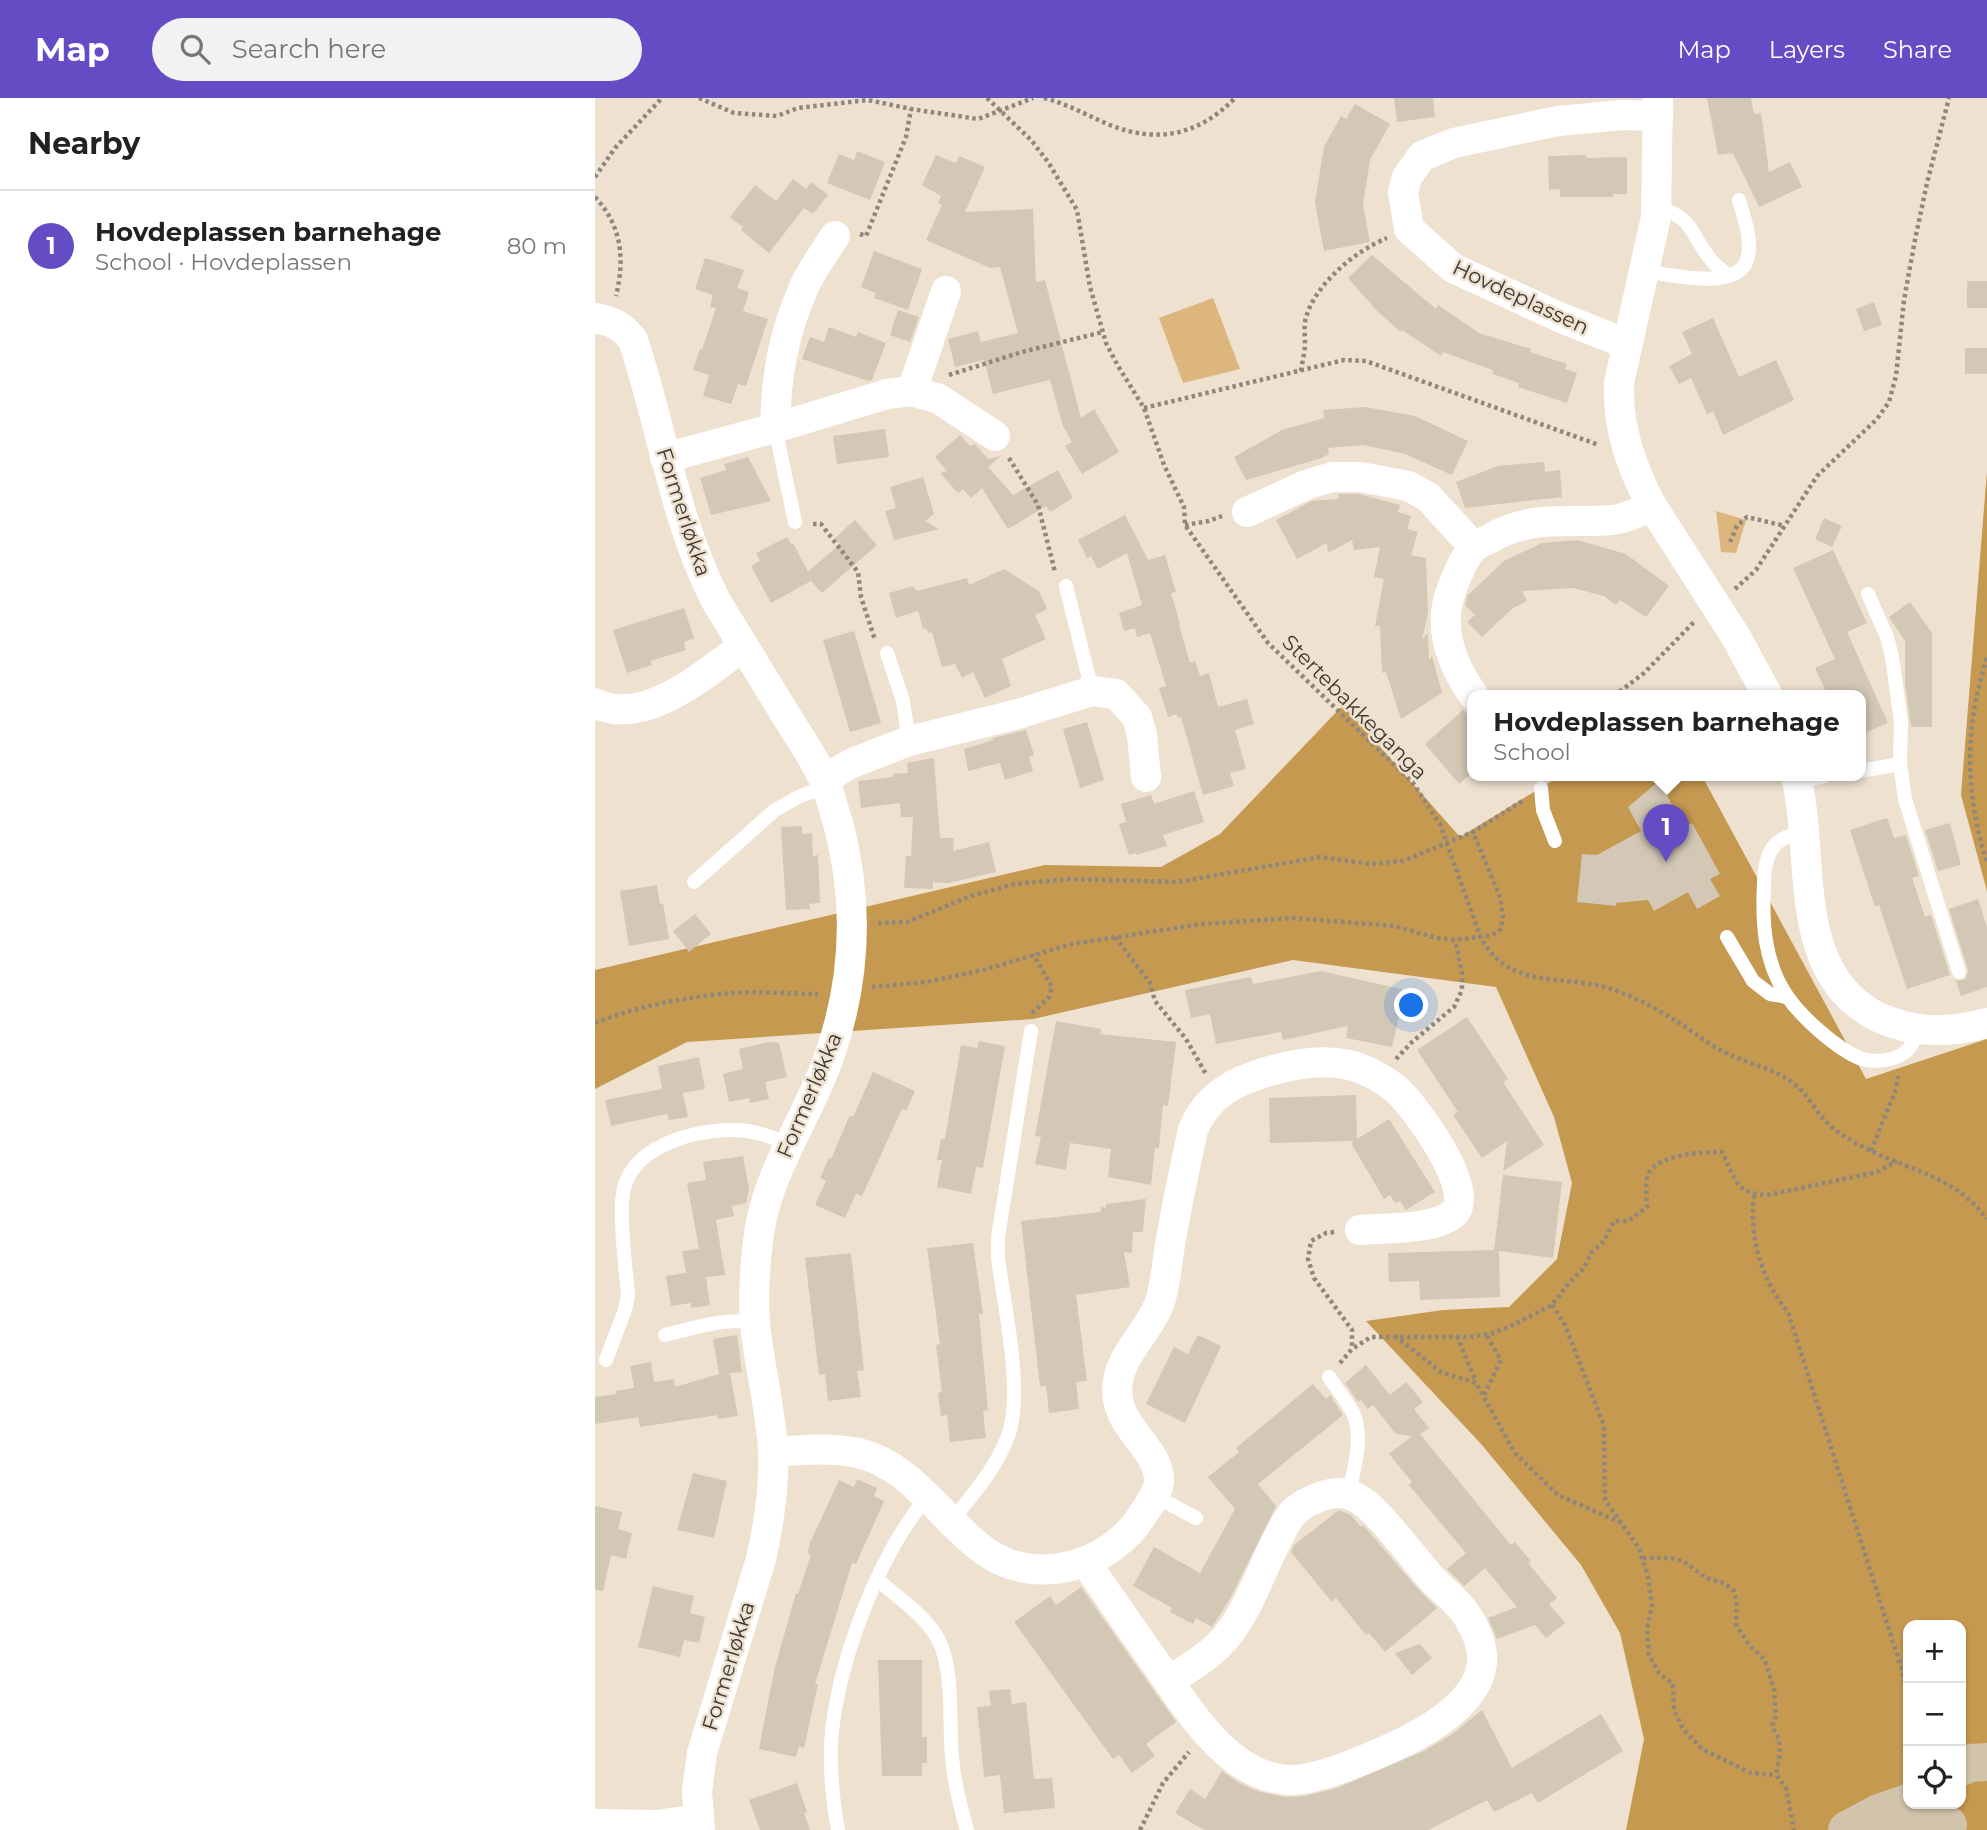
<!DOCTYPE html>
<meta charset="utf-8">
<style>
:root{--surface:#fff;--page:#f2f2f2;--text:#222;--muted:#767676;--line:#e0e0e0;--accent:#644cc5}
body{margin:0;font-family:Montserrat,sans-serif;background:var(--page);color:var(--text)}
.controls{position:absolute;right:21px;bottom:21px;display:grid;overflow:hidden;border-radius:14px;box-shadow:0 2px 5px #0004}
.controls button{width:63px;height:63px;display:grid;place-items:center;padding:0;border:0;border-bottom:2px solid var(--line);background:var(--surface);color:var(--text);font:35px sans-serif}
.you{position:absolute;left:817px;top:908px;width:24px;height:24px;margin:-18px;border:5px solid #fff;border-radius:50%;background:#1a73e8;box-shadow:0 0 0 10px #1a73e833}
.badge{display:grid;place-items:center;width:46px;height:46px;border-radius:50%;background:var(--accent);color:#fff;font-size:23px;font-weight:700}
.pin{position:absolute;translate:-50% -58px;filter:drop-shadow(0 2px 4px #0008)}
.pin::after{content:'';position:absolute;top:37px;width:24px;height:21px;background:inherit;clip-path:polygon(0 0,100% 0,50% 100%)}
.popup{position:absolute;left:872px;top:592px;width:399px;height:91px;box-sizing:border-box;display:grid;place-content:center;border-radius:14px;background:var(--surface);filter:drop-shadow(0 2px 5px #0005);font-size:23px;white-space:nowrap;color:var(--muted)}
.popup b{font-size:26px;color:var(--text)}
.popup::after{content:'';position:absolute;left:50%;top:100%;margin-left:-14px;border:14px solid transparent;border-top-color:var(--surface)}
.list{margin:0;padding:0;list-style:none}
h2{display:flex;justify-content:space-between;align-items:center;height:91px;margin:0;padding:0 28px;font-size:30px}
h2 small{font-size:23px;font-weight:400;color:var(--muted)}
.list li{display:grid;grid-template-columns:46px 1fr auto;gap:21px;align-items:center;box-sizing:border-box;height:112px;padding:0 28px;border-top:2px solid var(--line)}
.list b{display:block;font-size:26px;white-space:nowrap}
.list p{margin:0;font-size:23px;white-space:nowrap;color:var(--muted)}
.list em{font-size:23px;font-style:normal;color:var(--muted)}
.icon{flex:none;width:38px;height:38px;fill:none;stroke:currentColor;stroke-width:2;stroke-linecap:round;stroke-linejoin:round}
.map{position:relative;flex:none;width:1392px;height:1732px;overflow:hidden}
header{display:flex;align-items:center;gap:42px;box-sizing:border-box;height:98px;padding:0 35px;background:var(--accent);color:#fff}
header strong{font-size:33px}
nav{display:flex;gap:38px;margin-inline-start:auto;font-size:24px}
.search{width:490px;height:63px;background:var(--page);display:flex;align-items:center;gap:18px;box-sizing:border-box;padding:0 24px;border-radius:38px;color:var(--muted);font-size:26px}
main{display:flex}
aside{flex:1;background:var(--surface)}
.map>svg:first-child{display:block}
.green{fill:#dcb67d}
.forest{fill:#c69950;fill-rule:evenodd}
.building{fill:#d3c7b6}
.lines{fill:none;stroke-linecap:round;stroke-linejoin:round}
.path{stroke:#90877c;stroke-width:4.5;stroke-dasharray:3.5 3.5;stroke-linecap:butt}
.lane{stroke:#fff;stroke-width:14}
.street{stroke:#fff;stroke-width:30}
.secondary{stroke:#d2c3ab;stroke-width:38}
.labels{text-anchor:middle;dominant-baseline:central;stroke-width:5;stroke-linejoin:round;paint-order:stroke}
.street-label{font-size:21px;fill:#3e3932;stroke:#eee1d0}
</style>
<header>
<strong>Map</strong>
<div class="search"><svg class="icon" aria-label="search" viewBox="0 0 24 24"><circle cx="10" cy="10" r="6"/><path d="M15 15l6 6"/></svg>Search here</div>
<nav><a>Map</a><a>Layers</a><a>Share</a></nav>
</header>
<main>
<aside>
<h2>Nearby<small></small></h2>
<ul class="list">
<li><span class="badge">1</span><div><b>Hovdeplassen barnehage</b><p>School · Hovdeplassen</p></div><em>80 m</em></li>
</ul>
</aside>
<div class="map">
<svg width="1392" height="1732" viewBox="0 0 1392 1732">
<rect width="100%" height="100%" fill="#eee1d0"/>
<!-- green -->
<g class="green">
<polygon points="618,200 645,271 588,285 564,220"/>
<polygon points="1121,413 1151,422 1141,455 1126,454"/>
</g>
<!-- forest -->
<g class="forest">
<polygon points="1392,373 1392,793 1366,697"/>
<path d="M748,607L865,739L965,678H1107L1271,981L1392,941V1732H1031L1049,1641L1025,1535L986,1467L887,1347L771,1223L848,1212L914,1209L962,1161L977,1085L959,1019L901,889L698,862L438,921L92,944L0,991V872L450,767L566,769L625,736ZM1313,1527H1366V1706H1313Z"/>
</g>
<!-- building -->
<g class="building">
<polygon points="799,0 838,0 840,19 802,24"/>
<polygon points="1112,0 1156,0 1159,16 1166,15 1174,74 1195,64 1207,89 1164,109 1138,55 1123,57"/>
<polygon points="760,6 795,26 775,62 768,106 775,144 729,153 720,104 729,49 746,18 751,21"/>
<polygon points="262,53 290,64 275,102 232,85 244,56 259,62"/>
<polygon points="341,57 361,65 364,58 390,69 370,114 438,111 441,184 450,182 486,320 499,311 524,354 487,376 470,348 477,344 468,328 455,282 398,296 389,262 360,269 353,241 383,233 386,244 423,235 405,169 395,170 331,142 347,107 343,105 346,98 327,87"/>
<polygon points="991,57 991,60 1032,59 1032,96 1018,96 1018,99 965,99 965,91 954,92 953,58"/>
<polygon points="198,81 211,91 216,84 233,97 218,116 209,110 174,155 146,132 148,129 135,119 160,87 181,103"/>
<polygon points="279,153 327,171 313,212 279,200 281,195 266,189"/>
<polygon points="777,157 841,211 843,207 884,235 936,251 935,254 972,266 970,271 982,275 972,305 923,289 924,285 898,276 898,272 848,254 846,258 807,232 806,234 783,214 753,180"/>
<polygon points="110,160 149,172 142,190 154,194 148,213 173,221 151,288 143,286 136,306 108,298 114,277 98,272 105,251 107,252 121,210 115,209 118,197 100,191"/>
<rect x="1372" y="183" width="20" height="27"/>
<polygon points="1279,204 1287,227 1269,233 1261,211"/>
<polygon points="303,212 324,219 315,244 295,237"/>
<polygon points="1118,220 1144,279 1181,262 1199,302 1128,337 1118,313 1112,316 1096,280 1084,286 1074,268 1097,256 1087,234"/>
<polygon points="234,229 261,239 263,234 291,245 277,282 273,283 207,261 215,239 229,244"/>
<rect x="1370" y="250" width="22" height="26"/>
<polygon points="770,309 820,318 873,343 857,377 810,356 768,347 733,350 734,356 727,360 651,382 639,359 687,332 729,320 728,312"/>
<polygon points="290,331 294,359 242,366 238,338"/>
<polygon points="365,337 375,348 380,346 393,361 406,358 393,369 418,397 463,372 478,400 455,414 451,408 413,431 387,390 376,400 368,391 363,395 345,375 352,373 340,359"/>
<polygon points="153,359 176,403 116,417 105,380 131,372 129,366"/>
<polygon points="949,364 950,374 965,372 967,399 870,410 861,384 903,368"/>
<polygon points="328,379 339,416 330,423 344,431 299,442 290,413 301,410 295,389"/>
<polygon points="743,396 764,396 805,407 803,414 816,418 812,431 823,434 816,457 831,460 833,515 827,541 833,535 834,562 837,558 847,595 806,621 791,574 787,575 785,528 780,528 789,481 779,479 785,449 759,452 757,442 733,455 732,445 702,461 681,422 717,403 744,401"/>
<polygon points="530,417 553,462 570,457 581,494 576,495 585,526 584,527 595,565 600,563 605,578 614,575 623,609 652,601 659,626 640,632 651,671 635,675 639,688 608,697 586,619 583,620 582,616 573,619 564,590 571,588 555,535 542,539 540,530 529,533 524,515 547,507 532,455 503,471 496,458 492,460 483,442"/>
<polygon points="1229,420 1247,428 1237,449 1220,441"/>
<polygon points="260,422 282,447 227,495 216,483 176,505 156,468 165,463 161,455 192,439 196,446 198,445 213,474 245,446 240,440"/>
<polygon points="982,442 1031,456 1074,488 1051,519 1025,502 1021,507 1009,498 978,490 927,493 932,503 918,510 887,539 872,524 880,517 870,507 873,497 909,463 947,445"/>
<polygon points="1238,452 1272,525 1252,534 1293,625 1265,637 1265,598 1233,598 1220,570 1240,561 1198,470"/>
<polygon points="409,471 444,493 452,511 440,517 451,541 407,561 416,588 390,600 378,574 367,580 360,566 347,569 337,534 333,535 331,530 328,531 323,513 301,520 294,495 318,488 322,493 372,480 374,487"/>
<polygon points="1315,504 1337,535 1337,629 1316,629 1310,585 1310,543 1294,519"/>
<polygon points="89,510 99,540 89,544 91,552 55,563 57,567 32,575 18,532"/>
<polygon points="259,533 286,625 255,634 228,542"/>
<polygon points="868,612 877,622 877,675 864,686 830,646"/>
<polygon points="492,624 509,682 485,690 468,631"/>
<polygon points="431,632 439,657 434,659 438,673 410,682 405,665 373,673 369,651 398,642 398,640"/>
<polygon points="339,660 345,740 359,740 358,753 394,744 401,774 354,785 338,784 338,791 309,790 311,758 316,758 318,719 306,719 305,705 266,710 263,683 298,679 298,676 313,675 312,665"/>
<polygon points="1064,683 1089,729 1097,725 1125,776 1115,781 1125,798 1102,811 1093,794 1059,813 1053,802 1021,805 1021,808 982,804 987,756 1002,757 1046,733 1033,709"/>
<polygon points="599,693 609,724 568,737 572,748 541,757 541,755 534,757 524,726 531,724 526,706 556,697 559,706"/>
<polygon points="1292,720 1299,740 1311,737 1324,778 1317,780 1330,819 1336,817 1355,877 1312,891 1284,807 1280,809 1255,732"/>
<polygon points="1355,725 1366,767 1343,773 1330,732"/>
<polygon points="207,728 207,736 217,735 218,758 223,757 225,805 214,806 215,811 191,812 186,729"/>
<polygon points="62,787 65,806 68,805 74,841 34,848 25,793"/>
<polygon points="1383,801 1392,829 1392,889 1366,898 1361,883 1371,881 1373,872 1354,811"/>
<polygon points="100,816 116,836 94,854 78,833"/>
<polygon points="726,873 810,892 797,949 751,940 753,928 688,942 686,934 621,946 615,916 596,920 590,892 656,879 658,886"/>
<polygon points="872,919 913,981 908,984 949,1047 908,1073 912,1043 887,1060 858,1017 863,1014 822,952"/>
<polygon points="461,923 506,931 505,936 581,944 573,1008 568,1007 564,1050 560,1050 556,1087 513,1079 516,1051 475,1045 471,1072 440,1066 446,1039 440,1038"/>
<polygon points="384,943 410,948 388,1070 381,1069 376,1096 342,1089 347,1062 342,1062 346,1041 350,1041 366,947 382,950"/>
<polygon points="173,944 184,945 192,979 170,984 174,1001 155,1005 154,1000 134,1004 128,976 148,971 144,951"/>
<polygon points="104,959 110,991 88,995 93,1019 74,1022 72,1016 16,1028 10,1002 67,991 63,968"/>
<polygon points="278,974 320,993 311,1013 307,1011 267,1098 261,1096 250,1120 220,1107 231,1083 225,1080 234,1060 236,1061 255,1017 258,1019"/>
<polygon points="761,997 762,1041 794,1021 840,1094 811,1112 805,1103 800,1105 795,1097 789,1101 756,1045 758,1043 675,1045 674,1000"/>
<polygon points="148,1058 154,1091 151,1105 137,1108 139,1118 121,1122 130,1177 111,1179 115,1207 96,1210 96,1205 76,1208 71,1178 91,1175 87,1153 104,1151 92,1085 111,1082 108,1064"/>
<polygon points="908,1077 967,1084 958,1160 904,1153 905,1199 825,1202 824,1183 794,1184 793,1155 899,1152"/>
<polygon points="551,1101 548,1134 538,1134 537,1155 529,1154 535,1189 481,1197 492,1283 481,1284 484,1311 454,1315 451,1288 445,1288 426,1123 506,1114 506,1109 511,1110 511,1106"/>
<polygon points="378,1145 388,1216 384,1216 393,1312 388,1313 391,1340 355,1344 352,1317 346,1318 343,1295 347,1294 341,1247 345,1246 332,1150"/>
<polygon points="256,1155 269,1272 262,1273 266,1299 233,1303 230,1276 224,1277 210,1160"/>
<polygon points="142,1237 147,1274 135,1275 143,1318 123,1321 123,1317 45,1329 43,1319 0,1326 0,1299 21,1296 21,1293 39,1290 35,1268 56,1264 59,1284 79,1281 80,1289 124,1276 118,1241"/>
<polygon points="603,1237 626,1248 590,1325 551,1306 579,1249 593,1256"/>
<polygon points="771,1267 795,1297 811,1284 828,1304 819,1311 834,1330 825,1336 916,1447 920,1444 936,1463 933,1465 962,1500 954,1506 970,1525 951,1540 940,1527 902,1541 893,1520 922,1509 890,1470 869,1488 852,1471 871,1455 814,1387 817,1384 794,1356 817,1338 801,1336 778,1307 773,1311 766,1302 763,1304 750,1285"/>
<polygon points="718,1286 731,1301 735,1297 748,1317 663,1386 681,1408 636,1499 617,1529 601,1520 598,1526 575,1514 577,1510 538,1488 559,1449 605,1475 640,1411 613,1379 644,1354 641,1350"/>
<polygon points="98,1375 132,1383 119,1440 82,1432"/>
<polygon points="262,1381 282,1390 279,1398 289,1403 261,1466 257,1465 220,1586 223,1586 209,1650 204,1648 201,1659 164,1651 179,1573 201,1495 203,1496 216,1457 212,1455 215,1445 244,1382 259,1389"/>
<polygon points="0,1408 27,1414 23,1431 37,1435 31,1461 16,1457 8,1493 0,1492"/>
<polygon points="744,1412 756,1417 766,1429 768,1427 824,1492 842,1510 790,1554 774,1535 771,1537 741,1500 737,1504 696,1454 699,1447"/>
<polygon points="58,1488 99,1498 95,1515 110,1519 104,1545 89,1542 85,1559 43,1549"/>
<polygon points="486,1489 581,1624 551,1646 560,1658 537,1675 524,1657 518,1661 419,1524 455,1498 461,1507"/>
<polygon points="825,1546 837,1560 817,1577 800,1555"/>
<polygon points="283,1562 327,1562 327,1639 332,1639 332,1665 327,1665 327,1678 287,1678"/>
<polygon points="415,1591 417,1606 431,1604 439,1681 457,1680 460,1710 409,1715 405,1677 389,1679 382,1609 396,1608 394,1593"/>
<polygon points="887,1612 917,1670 1006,1616 1028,1653 943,1705 937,1695 899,1714 892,1702 833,1732 609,1732 580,1715 595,1691 610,1701 627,1673 644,1685 665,1694 691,1699 710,1698 742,1690 829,1653 856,1637"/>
<polygon points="202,1685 212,1714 209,1715 215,1732 165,1732 154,1702"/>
</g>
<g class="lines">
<!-- path -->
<g class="path">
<polyline points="104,0 139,15 182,18 203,10 273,2 316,11 383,21 438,0"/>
<path d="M392,0L436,42L453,64L482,112L495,189L511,245L523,268L549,310L569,367L589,409L590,427L673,545L818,685L845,726L885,838C914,894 967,875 1016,891C1039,898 1062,911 1083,924C1098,933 1111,945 1127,953C1152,966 1182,970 1204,990C1213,998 1219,1010 1227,1019C1234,1028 1245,1036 1256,1042C1303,1072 1355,1072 1392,1121"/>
<path d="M449,0C473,6 493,18 515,27C563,46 604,37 640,0"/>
<polyline points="0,79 20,50 67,0"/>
<path d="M0,99C27,128 30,161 21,198"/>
<polyline points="265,136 271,138 311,39 316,11"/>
<path d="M706,273C707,264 710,255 710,245C710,238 709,231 710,224C717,188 760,153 792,140"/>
<polyline points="354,277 427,254 508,234"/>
<polyline points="549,310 749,262 771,263 1004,347"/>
<polyline points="414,360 443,407 460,474"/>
<polyline points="218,426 226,426 263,474 266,499 280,542"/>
<polyline points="590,427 614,423 627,418"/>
<polyline points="1135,444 1142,428 1152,419 1190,428"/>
<polyline points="1140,491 1161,472 1222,378 1282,321 1294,304 1301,278 1309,202 1320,142 1332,85 1354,0"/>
<path d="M1392,560C1369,630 1370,695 1392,764"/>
<polyline points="1019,598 1049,575 1100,523"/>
<polyline points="283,825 312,824 376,798 420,786 475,781 582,784 726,759 775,766 808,763 878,734 929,702"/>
<polyline points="520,839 555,885 560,903 591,941 611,976"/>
<polyline points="277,889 331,884 388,872 477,846 607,826 699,820 799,828 842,840 860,842 897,837 906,831 908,818 905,799 878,734"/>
<polyline points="437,915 454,899 457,889 438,856"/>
<path d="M0,925C42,908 92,899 137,895C165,893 195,896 223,896"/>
<polyline points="801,961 817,944 859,909 867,892 867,875 860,842"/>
<polyline points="1276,1053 1301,991 1303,978"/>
<path d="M1159,1097C1154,1139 1166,1182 1193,1214L1313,1591"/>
<polyline points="739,1134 731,1135 716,1143 713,1161 719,1180 757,1232 757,1250"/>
<polyline points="957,1207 970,1227 1009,1328 1010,1402 1044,1450 1053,1479 1057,1508 1052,1531 1054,1557 1064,1575 1078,1586 1079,1612 1088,1631 1107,1651 1156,1675 1181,1677"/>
<polyline points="800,1238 846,1274 881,1285 920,1355 963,1397 1027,1425"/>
<polyline points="862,1238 881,1284"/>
<path d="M745,1265L757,1251L776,1239H875L899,1235L920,1226L957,1207L974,1185L989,1170L996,1155L1008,1144L1019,1123H1033L1052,1109C1052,1100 1050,1089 1052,1080C1057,1056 1107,1054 1127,1054C1141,1081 1139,1096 1173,1097L1282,1074L1302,1063"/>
<polyline points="889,1297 906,1262 891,1236"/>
<polyline points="1048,1460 1076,1460 1088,1463 1111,1480 1129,1485 1139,1493 1142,1508 1141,1527 1155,1548 1170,1562 1179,1591 1181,1618 1177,1628 1184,1641 1185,1655 1181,1677 1191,1690 1199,1732"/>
<polyline points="545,1732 568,1685 594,1654"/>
</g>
<!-- lane -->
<g class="lane">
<path d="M1061,109C1101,120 1094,136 1117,163C1122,169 1128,173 1134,178"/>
<path d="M1050,173C1075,177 1142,193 1152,162C1158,143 1149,120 1144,102"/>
<polyline points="180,330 200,424"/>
<polyline points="471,488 497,593"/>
<polyline points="1273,496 1292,539 1297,559 1306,624 1305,666 1310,701 1364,874"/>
<polyline points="292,555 308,603 314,643"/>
<polyline points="1265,673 1305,666"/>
<polyline points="1202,683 1230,678"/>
<polyline points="946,690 948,712 960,743"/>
<path d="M1210,735C1178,738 1170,754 1169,785C1167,825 1169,864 1192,898C1206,919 1241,950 1264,960C1274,964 1286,963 1296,961C1313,956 1318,948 1322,932"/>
<polyline points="99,784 180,712 205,698 231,689"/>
<polyline points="1132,839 1158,883 1175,896 1192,899"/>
<path d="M70,1237C99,1230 131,1219 160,1225"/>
<path d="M11,1262L30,1212L33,1198C31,1170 23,1115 29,1090C41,1044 110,1028 152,1033C166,1035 180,1040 193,1046"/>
<path d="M734,1279C742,1291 753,1304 759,1317C768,1341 759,1371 754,1395"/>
<polyline points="560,1398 601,1420"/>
<path d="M356,1424C377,1397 401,1371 413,1338C429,1295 409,1207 403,1160V1139L436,933"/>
<path d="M283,1482C301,1498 324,1513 338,1533C361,1564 353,1621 357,1659C359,1684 365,1708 372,1732"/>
<path d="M243,1732C238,1704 235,1675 236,1646C241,1568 282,1459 332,1399"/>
</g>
<!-- street -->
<g class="street">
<path d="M1063,0L1061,119L1024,285C1022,329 1036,369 1057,408L1141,539L1173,598"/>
<path d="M0,220C18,223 27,228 38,242C67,329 79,421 121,503C143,539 165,575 187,611C201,634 217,656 228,680C235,694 238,710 243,725C264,803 261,882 234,959C213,1019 174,1070 164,1135C160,1165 158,1195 160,1225C164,1267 175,1308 178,1351C180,1388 174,1425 166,1461L107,1655L102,1693L105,1732"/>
<polyline points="1032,246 964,219 858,170 814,131 808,94 812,79 827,58 859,45 963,23 1027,17 1063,18"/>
<polyline points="317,293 351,193"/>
<path d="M180,330C181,279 188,236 209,189C217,171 230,154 240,138"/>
<polyline points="70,360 180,330 292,296 317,293 344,301 400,338"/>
<polyline points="652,414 711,387 737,379 766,379 813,388 833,399 879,449"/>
<path d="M879,598C857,567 842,531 856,493C861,479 868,461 878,450C882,446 891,443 896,440C939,416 971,426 1016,422C1031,421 1043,414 1057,408"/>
<path d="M0,605C49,630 111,575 148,548"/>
<path d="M1201,678C1221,758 1194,875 1283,919C1320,936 1354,935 1392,925"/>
<polyline points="229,681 257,665 314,643 423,616 497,593 521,596 542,619 547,637 551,679"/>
<path d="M178,1354C206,1352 235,1349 263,1355C317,1367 348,1424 391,1454C443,1490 517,1467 548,1416C555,1406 563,1395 564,1383C565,1348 515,1328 523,1283C528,1253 555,1232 565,1204C571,1185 572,1162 576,1141C582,1105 590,1069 598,1032C609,1004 630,988 659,978C691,967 731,958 764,970C777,975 790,982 801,991C820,1008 882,1092 859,1115C841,1132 789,1130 765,1132"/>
<path d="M491,1465C514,1498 537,1532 560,1564C592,1609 633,1680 694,1682C724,1683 781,1657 809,1644C839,1629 884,1602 887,1564C888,1549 881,1532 873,1519C864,1504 849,1494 837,1481C819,1461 783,1411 762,1400C751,1393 739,1394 727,1398C716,1402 703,1408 696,1417C689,1427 684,1439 678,1450C664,1479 652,1513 632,1538C617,1557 593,1570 574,1583"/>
<polyline points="0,1726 62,1727 103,1721"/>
</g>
<!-- secondary -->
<g class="secondary">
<polyline points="1366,1669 1375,1665 1392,1664"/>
<polyline points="1252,1732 1284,1715 1313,1705"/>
<polyline points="1296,1732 1353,1727"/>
</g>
</g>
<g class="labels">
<!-- street labels -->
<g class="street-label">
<text transform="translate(926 199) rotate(25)">Hovdeplassen</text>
<text transform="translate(89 414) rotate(72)">Formerløkka</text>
<text transform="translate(760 609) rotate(45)">Stertebakkeganga</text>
<text transform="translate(214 997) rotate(-67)">Formerløkka</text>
<text transform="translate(133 1568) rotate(-73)">Formerløkka</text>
</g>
</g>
</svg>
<div class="controls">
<button>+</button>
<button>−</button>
<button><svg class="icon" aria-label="locate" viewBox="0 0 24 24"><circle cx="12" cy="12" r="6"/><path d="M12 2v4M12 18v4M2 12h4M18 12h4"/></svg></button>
</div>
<div class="you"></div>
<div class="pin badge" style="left:1071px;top:764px">1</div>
<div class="popup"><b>Hovdeplassen barnehage</b>School</div>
</div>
</main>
